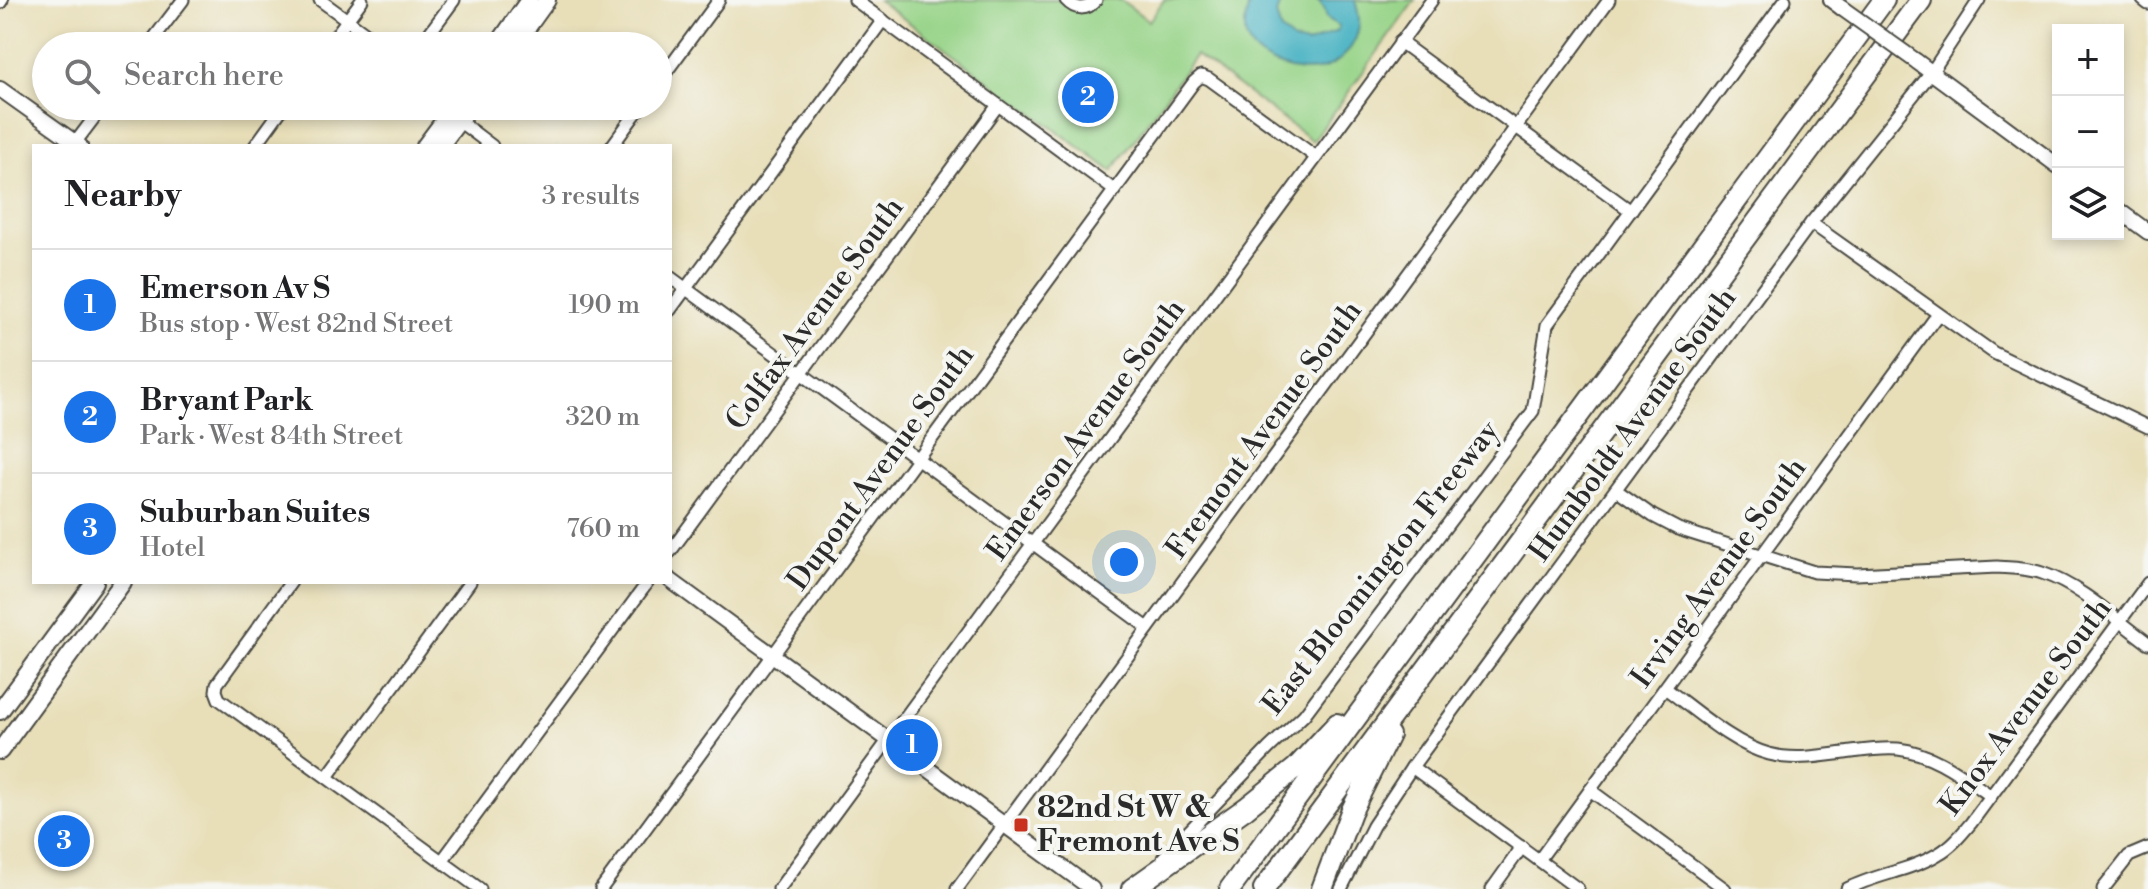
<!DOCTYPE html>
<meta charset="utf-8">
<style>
:root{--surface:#fff;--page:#f2f2f2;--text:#202124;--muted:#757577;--line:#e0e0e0;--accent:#1a73e8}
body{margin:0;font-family:"Libre Bodoni",serif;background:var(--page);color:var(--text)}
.controls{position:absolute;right:24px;top:24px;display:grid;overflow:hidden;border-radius:0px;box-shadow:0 4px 12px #0003}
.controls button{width:72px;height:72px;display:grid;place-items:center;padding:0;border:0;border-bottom:2px solid var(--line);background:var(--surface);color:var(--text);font:40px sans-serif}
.you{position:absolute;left:1124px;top:562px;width:28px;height:28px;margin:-20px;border:6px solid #fff;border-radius:50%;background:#1a73e8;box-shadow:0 0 0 12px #1a73e833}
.badge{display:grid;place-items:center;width:52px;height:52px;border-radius:50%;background:var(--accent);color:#fff;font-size:26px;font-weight:700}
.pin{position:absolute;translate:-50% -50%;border:4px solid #fff;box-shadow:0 2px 8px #0006}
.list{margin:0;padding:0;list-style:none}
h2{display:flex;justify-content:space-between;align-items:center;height:104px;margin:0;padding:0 32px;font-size:34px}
h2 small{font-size:26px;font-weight:400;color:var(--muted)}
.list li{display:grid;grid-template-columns:52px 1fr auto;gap:24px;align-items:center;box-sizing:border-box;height:112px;padding:0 32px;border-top:2px solid var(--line)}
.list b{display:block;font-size:30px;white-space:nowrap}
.list p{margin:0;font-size:26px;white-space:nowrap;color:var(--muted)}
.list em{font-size:26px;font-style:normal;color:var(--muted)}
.icon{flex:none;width:44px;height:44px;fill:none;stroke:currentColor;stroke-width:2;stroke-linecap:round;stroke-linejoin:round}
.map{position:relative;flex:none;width:2148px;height:889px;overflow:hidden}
.search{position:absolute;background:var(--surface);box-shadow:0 4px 12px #0003;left:32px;top:32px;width:640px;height:88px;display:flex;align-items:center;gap:20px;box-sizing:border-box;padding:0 28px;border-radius:44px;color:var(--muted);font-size:30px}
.panel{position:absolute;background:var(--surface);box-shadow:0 4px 12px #0003;left:32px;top:144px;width:640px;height:440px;border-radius:0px}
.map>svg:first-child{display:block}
.green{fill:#98d489;stroke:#62805a;stroke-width:2}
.water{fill:#43b0c1;stroke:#376e76;stroke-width:2}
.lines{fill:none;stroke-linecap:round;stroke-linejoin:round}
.minor-casing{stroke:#474640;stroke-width:15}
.tertiary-casing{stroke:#474640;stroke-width:18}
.secondary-casing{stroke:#474640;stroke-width:20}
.motorway-casing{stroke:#474640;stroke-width:24}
.minor{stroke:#fff;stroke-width:11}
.tertiary{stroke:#fff;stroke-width:14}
.secondary{stroke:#fff;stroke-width:16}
.motorway{stroke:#fff;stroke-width:20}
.tertiary-bridge-casing{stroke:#474640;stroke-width:18;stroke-linecap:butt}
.tertiary-bridge{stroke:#fff;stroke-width:14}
.poi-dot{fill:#c8321e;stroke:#f6f6f2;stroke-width:3}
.labels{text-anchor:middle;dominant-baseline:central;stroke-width:8;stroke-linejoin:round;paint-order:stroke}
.street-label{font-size:30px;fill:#2b2b2b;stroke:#f6f6f2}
.poi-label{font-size:30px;font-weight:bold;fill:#2b2b2b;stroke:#f6f6f2;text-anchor:start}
</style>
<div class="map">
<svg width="2148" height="889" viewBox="0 0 2148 889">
<rect width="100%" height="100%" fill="#f6f6f2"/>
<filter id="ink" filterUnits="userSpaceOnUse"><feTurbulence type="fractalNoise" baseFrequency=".0125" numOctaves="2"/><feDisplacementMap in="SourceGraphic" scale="16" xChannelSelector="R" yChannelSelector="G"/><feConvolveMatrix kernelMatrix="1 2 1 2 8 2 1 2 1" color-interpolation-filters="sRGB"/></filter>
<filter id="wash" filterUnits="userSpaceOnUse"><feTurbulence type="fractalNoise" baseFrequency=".006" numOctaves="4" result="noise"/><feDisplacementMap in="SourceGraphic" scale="32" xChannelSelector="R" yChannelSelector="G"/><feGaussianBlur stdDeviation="1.8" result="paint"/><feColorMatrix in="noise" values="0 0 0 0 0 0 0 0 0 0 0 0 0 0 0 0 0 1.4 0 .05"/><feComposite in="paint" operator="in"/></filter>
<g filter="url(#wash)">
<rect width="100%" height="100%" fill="#e8dfb9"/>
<!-- green -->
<polygon class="green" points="878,0 1121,0 1149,21 1164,0 1415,0 1313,141 1196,55 1112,171"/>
<!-- water -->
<path class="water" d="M1250,0H1281L1276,14L1281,31L1294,41L1307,44L1337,31L1339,26L1327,18L1324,8L1318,0H1355C1357,8 1360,17 1359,25C1357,45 1341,64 1321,69C1297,76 1254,62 1246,37C1243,25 1247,12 1250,0Z"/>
</g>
<g filter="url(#ink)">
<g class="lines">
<defs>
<g id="minor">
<polyline points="320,0 383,46"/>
<polyline points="855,0 1114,190"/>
<path d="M1066,0C1075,10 1087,11 1096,0"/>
<polyline points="2143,0 2148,4"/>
<polyline points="0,3 2,0"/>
<polyline points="1400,42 1631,211"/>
<polyline points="148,46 183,0"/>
<polyline points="328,46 362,0"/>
<polyline points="420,46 454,0"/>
<polyline points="658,83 719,0"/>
<polyline points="459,121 492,146"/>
<polyline points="75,143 103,106"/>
<polyline points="255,146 284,106"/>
<polyline points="612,146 641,106"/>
<polyline points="1811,223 1994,353 2148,427"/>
<polyline points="670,277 1148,628"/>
<polyline points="670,310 883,20"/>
<path d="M1616,490L1653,516L1678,529L1814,572L1857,574L1997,567C2012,568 2027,568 2042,573C2081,586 2115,619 2148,643"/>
<polyline points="670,552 998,105"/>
<polyline points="291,582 217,684 216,691 219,699 480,889"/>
<path d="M1665,688C1694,709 1734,745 1769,754C1791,760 1814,757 1836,754C1856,752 1878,747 1898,749C1934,753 1962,776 1991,796"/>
<polyline points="1412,767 1578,889"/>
<polyline points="327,777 470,582"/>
<polyline points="1590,790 1725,889"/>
<polyline points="1163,858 1269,748 1304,715 1533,411 1547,325 1785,0"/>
<polyline points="1539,860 1938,314"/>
<polyline points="442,861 648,582"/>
<polyline points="601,889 1194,82 1201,76 1209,79 1316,157"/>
<polyline points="779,889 1432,0"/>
<polyline points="957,889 1609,0"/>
<polyline points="1341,889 1373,826 1412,767 1811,223 1931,73 1979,0"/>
<polyline points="1492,889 1522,847"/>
<path d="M1847,889C1876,874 1910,871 1938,854C1951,847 1961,835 1971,823L2148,583"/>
<polyline points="2103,889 2129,856 2148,848"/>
</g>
<g id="tertiary">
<polyline points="1831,0 1843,9"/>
<polyline points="1916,61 2058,166"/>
<polyline points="0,89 80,146"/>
<polyline points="2118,210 2148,232"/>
<polyline points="670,580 1092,889"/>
</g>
<g id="secondary">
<polyline points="497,46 529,0"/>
<polyline points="514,46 547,0"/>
<polyline points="425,146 455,106"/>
<polyline points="440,146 470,106"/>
<polyline points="0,711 95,582"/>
<polyline points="0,751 123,582"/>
</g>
<g id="motorway">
<polyline points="1132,889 1246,808 1296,768 1337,724"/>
<polyline points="1230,889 1884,0"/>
<polyline points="1264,889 1921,0"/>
<polyline points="1322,889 1351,812 1389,735"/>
</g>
</defs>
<!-- minor casing -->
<use href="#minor" class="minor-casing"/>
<!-- tertiary casing -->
<use href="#tertiary" class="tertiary-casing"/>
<!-- secondary casing -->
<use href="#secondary" class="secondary-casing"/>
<!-- motorway casing -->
<use href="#motorway" class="motorway-casing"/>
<!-- minor -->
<use href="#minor" class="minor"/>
<!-- tertiary -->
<use href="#tertiary" class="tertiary"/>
<!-- secondary -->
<use href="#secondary" class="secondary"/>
<!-- motorway -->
<use href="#motorway" class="motorway"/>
<defs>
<polyline id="tertiary-bridge" points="1843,9 1916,61"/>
</defs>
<!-- tertiary-bridge casing -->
<use href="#tertiary-bridge" class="tertiary-bridge-casing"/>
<!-- tertiary-bridge -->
<use href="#tertiary-bridge" class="tertiary-bridge"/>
</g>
</g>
<!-- markers -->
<rect class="poi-dot" x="1013" y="817" width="16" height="16" rx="4"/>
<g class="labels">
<!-- street labels -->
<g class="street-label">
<text transform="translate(815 314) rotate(-54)">Colfax Avenue South</text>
<text transform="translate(1633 425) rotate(-54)">Humboldt Avenue South</text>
<text transform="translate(1086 430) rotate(-54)">Emerson Avenue South</text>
<text transform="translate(1264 430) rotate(-54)">Fremont Avenue South</text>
<text transform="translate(881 468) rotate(-54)">Dupont Avenue South</text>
<text transform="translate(1381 568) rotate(-52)">East Bloomington Freeway</text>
<text transform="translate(1719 573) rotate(-54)">Irving Avenue South</text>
<text transform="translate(2026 707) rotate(-53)">Knox Avenue South</text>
</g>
<!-- poi labels -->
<g class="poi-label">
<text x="1037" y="808">82nd St W &amp;<tspan x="1037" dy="34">Fremont Ave S</tspan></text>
</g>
</g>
</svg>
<div class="controls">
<button>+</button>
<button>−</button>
<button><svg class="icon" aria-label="layers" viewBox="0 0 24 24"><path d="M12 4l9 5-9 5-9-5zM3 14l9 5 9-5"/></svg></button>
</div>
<div class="you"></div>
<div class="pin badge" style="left:912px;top:745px">1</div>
<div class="pin badge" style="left:1088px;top:97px">2</div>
<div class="pin badge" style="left:64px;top:841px">3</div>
<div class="search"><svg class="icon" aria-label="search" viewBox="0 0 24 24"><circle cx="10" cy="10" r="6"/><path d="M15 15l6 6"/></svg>Search here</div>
<section class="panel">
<h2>Nearby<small>3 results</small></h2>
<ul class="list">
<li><span class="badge">1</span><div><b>Emerson Av S</b><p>Bus stop · West 82nd Street</p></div><em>190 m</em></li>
<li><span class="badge">2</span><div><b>Bryant Park</b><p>Park · West 84th Street</p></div><em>320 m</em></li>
<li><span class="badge">3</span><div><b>Suburban Suites</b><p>Hotel</p></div><em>760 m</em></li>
</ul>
</section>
</div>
